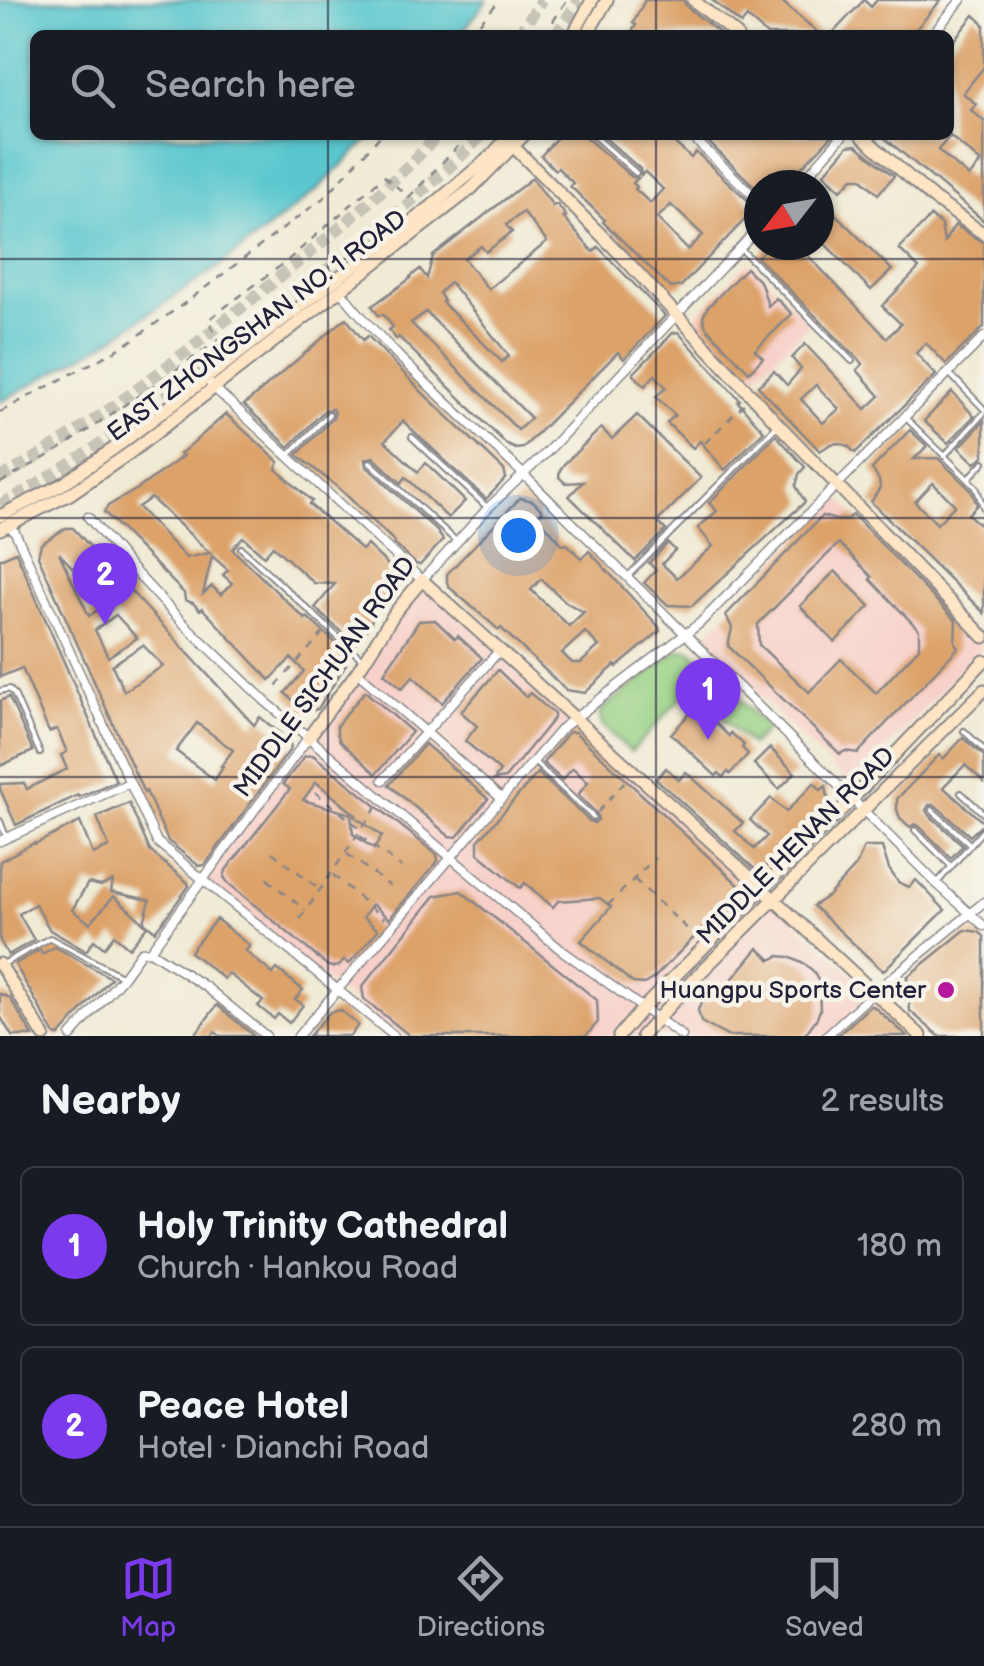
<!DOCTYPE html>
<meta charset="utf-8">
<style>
:root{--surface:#171b24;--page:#242831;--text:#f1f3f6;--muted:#9ea1a6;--line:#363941;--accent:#7c3aed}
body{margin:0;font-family:"Balsamiq Sans",sans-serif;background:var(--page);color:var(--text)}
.compass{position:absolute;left:744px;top:170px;width:90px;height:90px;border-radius:50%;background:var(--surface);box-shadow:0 2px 8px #0004;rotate:239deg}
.you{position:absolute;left:518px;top:535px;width:35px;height:35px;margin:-25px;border:8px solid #fff;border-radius:50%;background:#1a73e8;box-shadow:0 0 0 15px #1a73e833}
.badge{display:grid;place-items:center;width:65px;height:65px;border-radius:50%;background:var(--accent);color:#fff;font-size:32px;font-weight:700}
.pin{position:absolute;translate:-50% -82px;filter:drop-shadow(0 2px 5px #0008)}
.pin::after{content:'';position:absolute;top:52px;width:35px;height:30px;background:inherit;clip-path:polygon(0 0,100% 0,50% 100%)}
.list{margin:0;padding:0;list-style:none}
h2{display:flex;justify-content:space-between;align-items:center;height:130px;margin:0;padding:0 40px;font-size:42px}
h2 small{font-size:32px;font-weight:400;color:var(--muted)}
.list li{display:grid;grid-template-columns:65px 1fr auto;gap:30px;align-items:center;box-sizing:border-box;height:160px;margin:0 20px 20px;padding:0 20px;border:2px solid var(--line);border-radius:15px}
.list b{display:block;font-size:38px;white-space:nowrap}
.list p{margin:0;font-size:32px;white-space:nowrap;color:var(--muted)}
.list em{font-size:32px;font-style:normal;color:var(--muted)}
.icon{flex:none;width:55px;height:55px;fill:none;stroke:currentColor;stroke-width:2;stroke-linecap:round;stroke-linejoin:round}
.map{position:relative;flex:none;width:984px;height:1036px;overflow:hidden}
.search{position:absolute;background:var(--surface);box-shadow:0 2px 8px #0004;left:30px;right:30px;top:30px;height:110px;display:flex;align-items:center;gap:25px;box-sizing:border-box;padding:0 35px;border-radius:15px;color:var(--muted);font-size:38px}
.sheet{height:490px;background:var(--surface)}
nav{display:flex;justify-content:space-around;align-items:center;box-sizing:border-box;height:140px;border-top:2px solid var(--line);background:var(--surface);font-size:28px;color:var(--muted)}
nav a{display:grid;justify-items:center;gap:5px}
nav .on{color:var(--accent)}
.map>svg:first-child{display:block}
.built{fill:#f7d0c9}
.green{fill:#98d285;stroke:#5d7a60;stroke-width:2.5}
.water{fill:#5ac7cf;stroke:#3e7485;stroke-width:2.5}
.building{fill:#dca269;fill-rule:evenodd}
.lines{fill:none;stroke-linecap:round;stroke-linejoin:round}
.primary-tunnel{stroke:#c7c3b6;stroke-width:12;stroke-dasharray:12 6;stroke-linecap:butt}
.lane-casing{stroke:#898688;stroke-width:8}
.street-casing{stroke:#898688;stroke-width:11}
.secondary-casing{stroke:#898688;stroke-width:15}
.path{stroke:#898688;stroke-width:2.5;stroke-dasharray:8 8;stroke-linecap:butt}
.lane{stroke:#fff;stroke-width:4}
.street{stroke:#fff;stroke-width:8}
.secondary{stroke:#fde5c5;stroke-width:11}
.grid{fill:none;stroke:#22223b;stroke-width:2.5;stroke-opacity:0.55}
.poi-dot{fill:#b5179e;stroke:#f7f3e8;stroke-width:4}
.labels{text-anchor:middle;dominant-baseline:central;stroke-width:9;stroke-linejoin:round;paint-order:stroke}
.street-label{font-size:25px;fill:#22223b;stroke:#f7f3e8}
.poi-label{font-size:25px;fill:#22223b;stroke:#f7f3e8;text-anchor:end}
</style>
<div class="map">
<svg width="984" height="1036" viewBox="0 0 984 1036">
<rect width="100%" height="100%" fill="#f7f3e8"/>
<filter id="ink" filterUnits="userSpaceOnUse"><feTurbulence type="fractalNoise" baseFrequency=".01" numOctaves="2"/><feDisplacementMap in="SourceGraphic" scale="20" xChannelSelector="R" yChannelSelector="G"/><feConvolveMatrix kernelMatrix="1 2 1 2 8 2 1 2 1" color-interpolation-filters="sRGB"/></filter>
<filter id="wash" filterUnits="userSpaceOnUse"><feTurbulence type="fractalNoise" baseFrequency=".0048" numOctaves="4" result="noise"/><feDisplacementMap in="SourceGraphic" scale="40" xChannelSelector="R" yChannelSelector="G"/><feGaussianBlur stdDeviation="2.25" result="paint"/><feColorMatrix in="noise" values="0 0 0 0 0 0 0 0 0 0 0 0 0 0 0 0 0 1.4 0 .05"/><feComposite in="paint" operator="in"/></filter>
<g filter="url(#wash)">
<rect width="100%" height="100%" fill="#f0ebd5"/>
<!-- built -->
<g class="built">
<polygon points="749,262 810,324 750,382 697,325 697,314"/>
<polygon points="838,497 983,646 851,786 702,639"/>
<polygon points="422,580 921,1036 394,1036 204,880"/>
</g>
<!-- green -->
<polygon class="green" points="678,650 691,650 768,728 751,745 690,688 631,752 602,725 599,712"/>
<!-- water -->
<polygon class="water" points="0,0 487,0 460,35 35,35 35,135 373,135 317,190 221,265 104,344 0,402"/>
<g id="blocks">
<!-- building -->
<g class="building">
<polygon points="645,0 683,0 687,7 722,35 630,35 636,25 633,23"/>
<polygon points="712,0 780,0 821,35 767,35 747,17 741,24"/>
<polygon points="864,0 871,7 877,0 941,0 911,35 831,35"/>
<path d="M974,15L984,24V67L963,93L976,104L971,110L984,121V221L881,135H949V46ZM950,136L981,162L969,177L938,150Z"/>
<path d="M559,135H583L632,177L638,178L633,183L637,187L635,189L650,203L663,189L645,172L641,175L640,169L605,138L608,135H666L691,158L696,152L756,208L681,286L671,288L603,222L605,220L570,186L573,183L558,168L555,170L541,156ZM671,205L703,235L688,250L657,218Z"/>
<polygon points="701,135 833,135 784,185 759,185 759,191"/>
<polygon points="856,145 894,176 878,194 861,178 853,178 841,190 824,174 848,146"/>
<path d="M532,178L553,206L557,204L566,216L563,217L593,252L598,247L665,316L624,359L618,352L523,448L516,449L507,445L399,337L396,339L389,330L393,327L383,314L379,316L372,306L411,278L410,277L420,269L427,278L433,256ZM523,212L547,242L488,289L464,259L481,246L486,252L512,232L506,225ZM450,282L509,356L502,362L442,302L444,301L439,293ZM426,312L531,418L518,430L411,323Z"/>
<polygon points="819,198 892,270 871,290 819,238"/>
<path d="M931,216L941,225L944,242L955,225L984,243V327L946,364L926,343L916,353L936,375L855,453L848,446L839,443L831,444L820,451L758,386L774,371L787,385L801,369L792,358L805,344L866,409L880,396L857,370L863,364L757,257L769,245H798L887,338L901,324L882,306L919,268L899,249ZM816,385L839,409L823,423L801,399Z"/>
<polygon points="746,268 761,283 768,306 776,298 792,314 755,350 763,358 749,372 706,327 703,317 707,308"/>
<polygon points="346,318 363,340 368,336 424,394 504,470 506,478 486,499 403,421 385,441 418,472 426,463 465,501 448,518 406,477 401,483 373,457 365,459 366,466 437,531 443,540 420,565 416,564 394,544 395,542 340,489 297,455 333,418 335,413 332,409 325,410 289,447 244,405"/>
<polygon points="678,332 740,400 738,402 764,431 725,470 700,441 693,448 667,423 675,415 656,397 666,387 655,375 645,386 633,374 673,333"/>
<polygon points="952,392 974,416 948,443 924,421"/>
<path d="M226,414L279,462L276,469L312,501L309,504L362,550L367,545L400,576L401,582L380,608L377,604L370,625L355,645L315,608L335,584L314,583L273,546L264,556L243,537L232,549L305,619L307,617L348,654L342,661L346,664L318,709L305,712L285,693L304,671L291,658L270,680L202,608L200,610L193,603L185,600L184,593L104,512L108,506L139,488L183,456L180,454ZM151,498L210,553L186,558L138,507ZM212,556L228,570L223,575L232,583L221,595L212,586L203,594Z"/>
<polygon points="637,415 701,478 657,522 666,530 635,561 569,496 583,482 565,483 559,477 560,470 564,464 601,428 612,439"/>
<polygon points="984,421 984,456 975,463 959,448"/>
<path d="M910,430L927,446L914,459L938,458L971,490L977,505L968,514L984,529V613L871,502L880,488L879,480L872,469ZM933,483L955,505L937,524L915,502Z"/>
<polygon points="776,435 805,467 799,474 796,486 805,502 692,606 668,605 644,583 656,570 649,563 668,543 675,550 662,564 677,578 713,546 698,528 717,511 709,503"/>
<path d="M520,498L533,501L543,511L538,516L563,545L567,544L582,559L589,551L659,627L660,631L617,667L615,665L585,693L566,690L501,628L499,630L449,587L447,582V574ZM541,579L567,603L584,612L569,626L531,590ZM585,632L599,646L581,663H572L562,653Z"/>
<path d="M853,515L956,621L955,642L958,648L858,753L845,751L840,754L728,646L732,628L726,615L822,516L836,520H845ZM839,543L872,577L870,579L919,630V648L876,693L841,659L809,692L759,645L758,624Z"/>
<path d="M66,528H73L254,725L260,717L289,741L291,748L205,865L199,866L168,841L146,791L144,793L38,556L41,544ZM59,553L106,604L89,616ZM116,615L137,638L108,657L95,630ZM143,645L163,666L124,691L112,665ZM197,723L233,750L221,766L223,767L215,780L176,751Z"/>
<polygon points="16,552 116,781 79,797 78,795 16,825 0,789 0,784 24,783 27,789 67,769 61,755 67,752 57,729 49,732 22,668 0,677 0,559"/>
<polygon points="835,571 870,606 835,642 800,606"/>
<polygon points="435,620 455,639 458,636 482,658 442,703 413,676 402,688 384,673 419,621"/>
<polygon points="498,670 526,697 530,693 554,714 554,718 505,778 494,780 500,771 465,741 477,726 461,712"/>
<polygon points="365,691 412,732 376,774 340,741 337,733 337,725"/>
<polygon points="9,697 33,751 0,766 0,701"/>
<polygon points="697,706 729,736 731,733 744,745 742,748 748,754 730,774 728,772 723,777 719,773 716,776 671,734"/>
<polygon points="569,732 575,732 742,888 741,895 733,905 719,912 654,978 644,984 633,983 581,941 611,907 600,898 558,901 553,907 525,883 520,888 478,853 478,841 538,773 589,821 594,823 598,820 597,814 578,795 588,782 573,768 562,780 543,763"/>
<polygon points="963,738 984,756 984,782 965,765 943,787 984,823 970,836 935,805 929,805 926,810 928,814 963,845 951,858 919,826 915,824 910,827 900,818 897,810 897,799 939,755 943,759"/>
<polygon points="425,744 488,799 457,837 449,836 389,785"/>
<polygon points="770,748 795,773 779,789 754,764"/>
<path d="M313,755L437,855L438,861L389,919L372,904L363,917L378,930L349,964L344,960L339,966L334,967L328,966L228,883L224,877L226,870L290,789L283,784L305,756ZM316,782L356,815L354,816L382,836L374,849L353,834L351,814L303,800Z"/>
<polygon points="666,768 679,780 686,772 743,823 735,831 754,849 767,836 750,820 771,798 786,812 814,783 821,790 826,786 828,798 826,805 759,873 656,779"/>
<polygon points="129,803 150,851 188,883 189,886 163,921 155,931 144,922 150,900 111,892 113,881 101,886 88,883 72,910 90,923 114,896 147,926 129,948 114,935 104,948 94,940 86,951 50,930 35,904 19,914 34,940 8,955 0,941 0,861 34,843 35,844 80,822 93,854 109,847 97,817"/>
<polygon points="864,847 882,847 889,869 898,882 909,887 916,880 945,910 883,971 813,906 828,896 856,866"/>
<polygon points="461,891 597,1000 598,1022 586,1036 410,1036 364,999 362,987 435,896"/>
<polygon points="216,919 250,946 245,951 273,974 277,969 303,990 295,999 303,1005 289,1023 278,1014 274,1019 258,1006 263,1001 228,973 224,979 190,952"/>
<polygon points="965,930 979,932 984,936 984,1036 939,1036 910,1011 907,977"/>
<polygon points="55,947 111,978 59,1036 55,1035 15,964 40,950 42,954"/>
<polygon points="758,948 771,960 778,956 789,957 806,965 813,971 819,982 820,1010 817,1018 804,1036 727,1036 701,1022 698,1010 701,1003 719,995"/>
<polygon points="0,994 10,998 33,1036 12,1036 0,1016"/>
<polygon points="217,1005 248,1031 254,1036 220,1036 215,1032 212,1036 194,1036"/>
<polygon points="870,1006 873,1006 907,1036 837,1036"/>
<polygon points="340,1010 358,1025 350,1036 309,1036 330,1012"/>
</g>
</g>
</g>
<g filter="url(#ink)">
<use href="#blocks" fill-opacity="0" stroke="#898688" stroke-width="2.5"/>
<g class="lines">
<!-- primary-tunnel -->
<g class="primary-tunnel">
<polyline points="518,35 542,0"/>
<polyline points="556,35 579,0"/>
<path d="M0,478C86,432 161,372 237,311C307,255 377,201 438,135"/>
<path d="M0,505C93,457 174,391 255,326C333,265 412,206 482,135"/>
</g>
<defs>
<g id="lane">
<polyline points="593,135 636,173"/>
<polyline points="740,248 852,361"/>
<polyline points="949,373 984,409"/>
<polyline points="907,419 976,487 984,509"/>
<polyline points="412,437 488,508"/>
<polyline points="944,456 984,413"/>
<polyline points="287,457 329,414"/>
<polyline points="370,462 455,540"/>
<polyline points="968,479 984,462"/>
<polyline points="241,548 363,660"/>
<polyline points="627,577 775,428"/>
<polyline points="0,691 9,689 14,694 40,753"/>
<polyline points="964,731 984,750"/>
<polyline points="533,761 593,817"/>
<polyline points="961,793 984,814"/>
<polyline points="932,810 970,844"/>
<polyline points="0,821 7,839"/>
<polyline points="915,830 951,866"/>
<polyline points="938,882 984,829"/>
<polyline points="5,963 50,938 123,977"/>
</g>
<g id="street">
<polyline points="932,35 961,0"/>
<polyline points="690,135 759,201"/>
<polyline points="799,185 843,135"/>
<path d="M340,290C394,360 464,416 527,478C663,613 801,747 936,883L984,926"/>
<polyline points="211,385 422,580 488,508 545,454 759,228"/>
<polyline points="88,517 127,563 181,621 265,701 560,949 682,1036"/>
<polyline points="8,525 15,532 157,842 394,1036"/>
<polyline points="357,672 501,798"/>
<polyline points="383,780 499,651"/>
<polyline points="0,841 129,783"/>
<polyline points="150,951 206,987 266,1036"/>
<polyline points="71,1036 123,977 141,952 150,951 308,738"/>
<polyline points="298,1036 562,728 700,623 984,337"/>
<polyline points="826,1036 873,993 984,902"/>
</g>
<g id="secondary">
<polyline points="693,0 737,35"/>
<polyline points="573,35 592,0"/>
<polyline points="587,35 607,0"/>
<polyline points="861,135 934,199 984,234"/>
<polyline points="506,139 622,256 778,424 984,637"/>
<polyline points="0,516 63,484 123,442 432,206 491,156 510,135"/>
<polyline points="0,529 70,494 131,452 471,189 524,135"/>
<polyline points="308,738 357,672 396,611 422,580 751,878 921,1036"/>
<polyline points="0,964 44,1036"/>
<polyline points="619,1036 642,1009 852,799 984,661"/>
<polyline points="642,1036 691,982 984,690"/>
</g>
</defs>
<!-- lane casing -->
<use href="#lane" class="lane-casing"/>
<!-- street casing -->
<use href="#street" class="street-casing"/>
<!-- secondary casing -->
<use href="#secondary" class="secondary-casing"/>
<!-- path -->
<g class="path">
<polyline points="469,35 500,0"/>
<polyline points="544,35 567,0"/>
<polyline points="0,412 124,346 189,300 326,196 381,135"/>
<polyline points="705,443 744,404"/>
<polyline points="0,483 62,448 219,340 208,320 288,260 384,176 409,197 469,135"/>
<polyline points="276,686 323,633"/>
<polyline points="315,792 360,828"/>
<polyline points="598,812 626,780"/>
<polyline points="360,836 401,867"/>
<polyline points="272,852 321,890"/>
<polyline points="347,854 390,886"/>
<polyline points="333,875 384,919"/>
<polyline points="267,879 305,910"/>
<polyline points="634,879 697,938"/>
<polyline points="608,905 655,858"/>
<polyline points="300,919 376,808"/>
</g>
<!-- lane -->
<use href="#lane" class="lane"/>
<!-- street -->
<use href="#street" class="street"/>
<!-- secondary -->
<use href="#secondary" class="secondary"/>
</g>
</g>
<!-- grid -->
<path class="grid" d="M328,0V35M656,0V35M328,135V1036M656,135V1036M0,259H984M0,518H984M0,777H984"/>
<!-- markers -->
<circle class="poi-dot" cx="946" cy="990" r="10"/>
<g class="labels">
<!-- street labels -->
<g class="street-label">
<text transform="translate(257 326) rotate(-37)">EAST ZHONGSHAN NO. 1 ROAD</text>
<text transform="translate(325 677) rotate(-54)">MIDDLE SICHUAN ROAD</text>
<text transform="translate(796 846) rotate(-45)">MIDDLE HENAN ROAD</text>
</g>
<!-- poi labels -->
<g class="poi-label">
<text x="926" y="990">Huangpu Sports Center</text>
</g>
</g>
</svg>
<svg class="compass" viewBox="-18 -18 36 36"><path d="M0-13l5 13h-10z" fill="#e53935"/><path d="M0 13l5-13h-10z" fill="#9ea1a6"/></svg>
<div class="you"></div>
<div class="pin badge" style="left:708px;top:740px">1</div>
<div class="pin badge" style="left:105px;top:625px">2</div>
<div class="search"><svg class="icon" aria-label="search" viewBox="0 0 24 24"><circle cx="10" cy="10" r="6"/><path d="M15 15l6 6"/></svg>Search here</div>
</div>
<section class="sheet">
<h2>Nearby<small>2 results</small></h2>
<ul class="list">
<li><span class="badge">1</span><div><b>Holy Trinity Cathedral</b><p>Church · Hankou Road</p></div><em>180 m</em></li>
<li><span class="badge">2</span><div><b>Peace Hotel</b><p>Hotel · Dianchi Road</p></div><em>280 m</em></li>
</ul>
</section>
<nav>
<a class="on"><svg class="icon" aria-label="map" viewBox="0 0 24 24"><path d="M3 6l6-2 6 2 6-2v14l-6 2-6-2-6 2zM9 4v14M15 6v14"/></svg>Map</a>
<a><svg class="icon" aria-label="directions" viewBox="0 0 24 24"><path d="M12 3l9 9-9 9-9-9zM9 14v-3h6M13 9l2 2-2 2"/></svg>Directions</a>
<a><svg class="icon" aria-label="saved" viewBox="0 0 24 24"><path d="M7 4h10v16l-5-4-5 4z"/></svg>Saved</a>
</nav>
